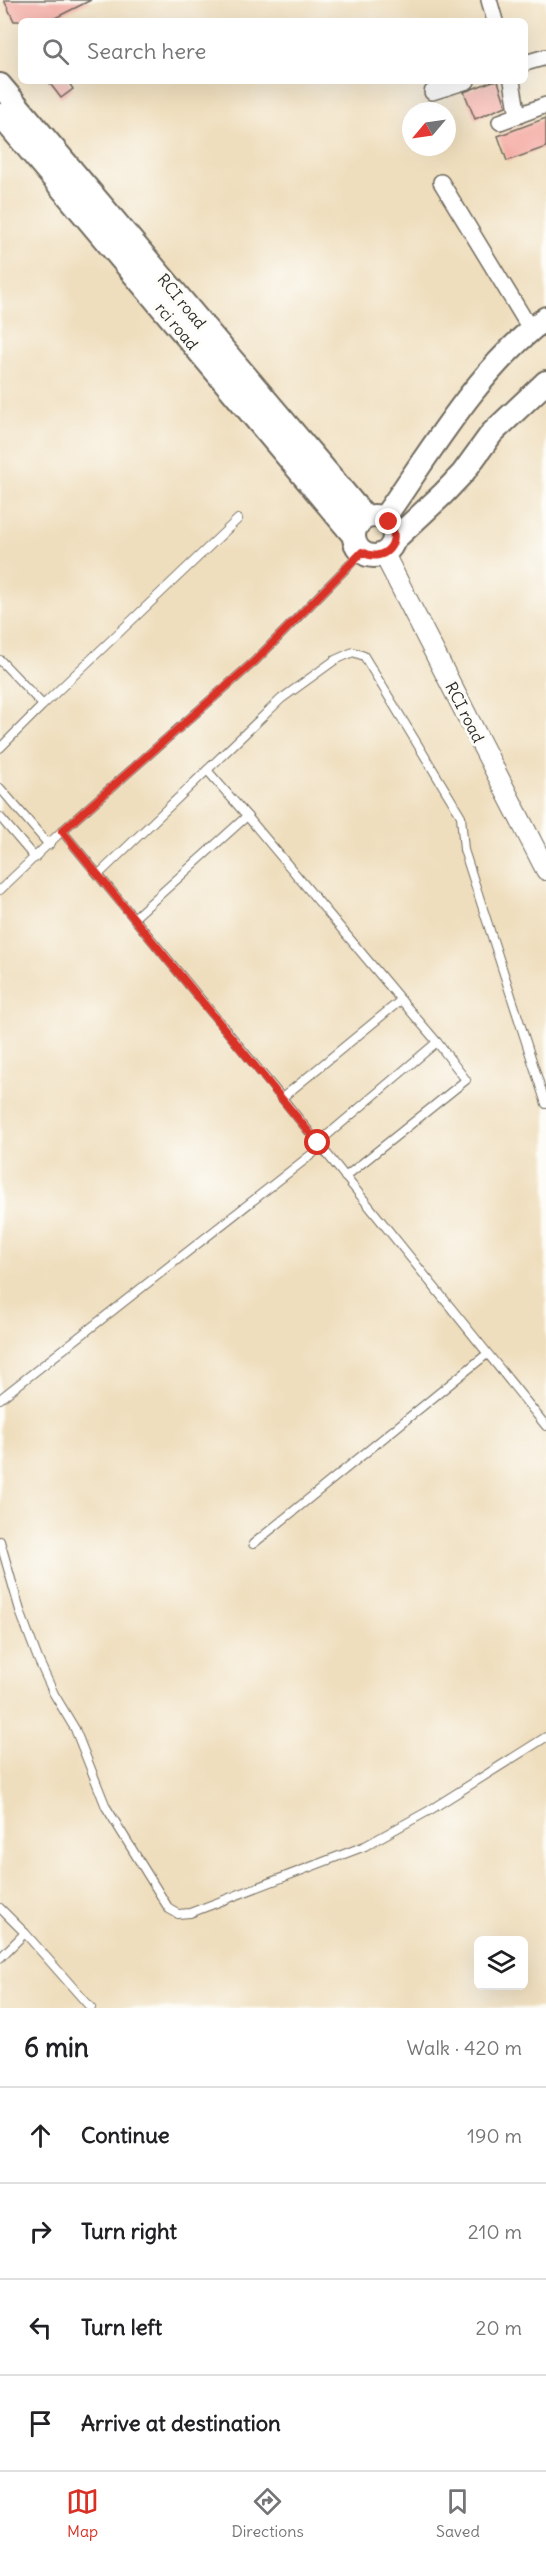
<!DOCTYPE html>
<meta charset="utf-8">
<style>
:root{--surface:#fff;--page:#f2f2f2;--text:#202124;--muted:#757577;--line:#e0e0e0;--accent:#d93025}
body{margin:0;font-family:Delius,sans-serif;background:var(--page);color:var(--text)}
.controls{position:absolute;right:18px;bottom:18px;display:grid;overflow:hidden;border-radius:9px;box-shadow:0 6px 24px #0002}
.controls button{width:54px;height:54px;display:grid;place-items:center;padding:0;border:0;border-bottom:2px solid var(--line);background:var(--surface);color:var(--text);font:30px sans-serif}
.compass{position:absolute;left:402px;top:102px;width:54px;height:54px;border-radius:50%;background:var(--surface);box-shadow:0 6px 24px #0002;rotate:241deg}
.stop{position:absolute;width:18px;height:18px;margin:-14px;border:4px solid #d93025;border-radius:50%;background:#fff}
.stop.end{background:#d93025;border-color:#fff;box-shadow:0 2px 6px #0008}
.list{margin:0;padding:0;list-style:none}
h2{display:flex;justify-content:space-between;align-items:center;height:78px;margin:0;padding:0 24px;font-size:26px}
h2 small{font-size:20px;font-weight:400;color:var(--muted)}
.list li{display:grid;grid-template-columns:39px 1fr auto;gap:18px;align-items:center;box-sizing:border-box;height:96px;padding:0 24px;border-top:2px solid var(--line)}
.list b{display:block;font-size:22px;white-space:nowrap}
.list em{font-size:20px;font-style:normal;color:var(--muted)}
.icon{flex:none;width:33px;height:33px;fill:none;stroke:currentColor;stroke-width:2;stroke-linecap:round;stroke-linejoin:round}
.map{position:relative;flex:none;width:546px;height:2008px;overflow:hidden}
.search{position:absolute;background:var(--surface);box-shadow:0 6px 24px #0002;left:18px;right:18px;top:18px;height:66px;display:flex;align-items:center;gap:15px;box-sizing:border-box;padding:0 21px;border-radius:9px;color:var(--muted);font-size:22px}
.sheet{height:462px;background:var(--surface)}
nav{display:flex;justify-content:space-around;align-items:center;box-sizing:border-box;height:84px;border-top:2px solid var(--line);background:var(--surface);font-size:16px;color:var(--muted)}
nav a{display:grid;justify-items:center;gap:3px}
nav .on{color:var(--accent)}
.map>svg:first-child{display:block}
.building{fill:#f4aca4}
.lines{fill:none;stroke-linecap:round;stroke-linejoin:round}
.service-casing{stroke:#706a5e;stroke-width:10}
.minor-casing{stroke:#706a5e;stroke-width:18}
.tertiary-casing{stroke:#706a5e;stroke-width:22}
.secondary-casing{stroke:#706a5e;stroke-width:26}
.service{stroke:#fff;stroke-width:8}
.minor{stroke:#fff;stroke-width:15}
.tertiary{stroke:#fff;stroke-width:20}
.secondary{stroke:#fff;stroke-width:22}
.route{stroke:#d93025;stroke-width:8}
.labels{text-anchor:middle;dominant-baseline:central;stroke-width:6;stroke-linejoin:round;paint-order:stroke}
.street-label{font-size:16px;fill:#2b2b2b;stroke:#fdfcf7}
</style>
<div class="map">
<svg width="546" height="2008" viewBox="0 0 546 2008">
<rect width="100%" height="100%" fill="#fdfcf7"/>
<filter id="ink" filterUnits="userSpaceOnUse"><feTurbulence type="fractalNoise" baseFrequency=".0167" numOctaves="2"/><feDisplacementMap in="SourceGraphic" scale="12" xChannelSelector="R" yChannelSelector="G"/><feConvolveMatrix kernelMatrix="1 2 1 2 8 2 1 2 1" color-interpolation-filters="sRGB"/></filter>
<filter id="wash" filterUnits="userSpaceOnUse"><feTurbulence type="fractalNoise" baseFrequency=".008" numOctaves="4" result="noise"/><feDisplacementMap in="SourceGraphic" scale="24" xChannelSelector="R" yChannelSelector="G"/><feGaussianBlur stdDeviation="1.35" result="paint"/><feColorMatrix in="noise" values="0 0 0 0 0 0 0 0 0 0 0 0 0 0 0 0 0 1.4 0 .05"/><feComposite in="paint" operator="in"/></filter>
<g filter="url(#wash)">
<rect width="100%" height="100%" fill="#efdebd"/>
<g id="blocks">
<!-- building -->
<g class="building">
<polygon points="4,0 91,0 49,21 14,21"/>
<polygon points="48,81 68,81 73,89 61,98"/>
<polygon points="493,81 498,81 506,106 475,119 464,92"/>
<polygon points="546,118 546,147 507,161 498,136"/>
</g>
</g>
</g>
<g filter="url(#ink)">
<use href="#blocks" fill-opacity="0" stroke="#706a5e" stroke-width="1.5"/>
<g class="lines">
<defs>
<g id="service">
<polyline points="0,660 43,705 0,748"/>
<polyline points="43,705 238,519"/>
<polyline points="207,770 247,816"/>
<polyline points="0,788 49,845"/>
<polyline points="0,817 35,858"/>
<polyline points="62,831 282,1098 546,1426"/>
<polyline points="99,874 281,699 335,660 353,652 364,656 461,816 464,850 546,1104"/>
<polyline points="0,890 62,831 255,661 362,552"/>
<polyline points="134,918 247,816 401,1000 282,1098"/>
<polyline points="318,1143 437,1042"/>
<polyline points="345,1177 466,1080 437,1042 401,1000"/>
<polyline points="0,1399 321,1147"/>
<polyline points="0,1541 21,1614 38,1659 54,1694 75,1729 106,1807 169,1909 178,1914 190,1913 365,1846 430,1810 546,1737"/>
<polyline points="253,1544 487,1354"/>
<polyline points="0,1908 25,1933 91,2008"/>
<polyline points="0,1958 25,1933"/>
</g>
<g id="minor">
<polyline points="489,0 495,21"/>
<polyline points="525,63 546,57"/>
<polyline points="512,81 518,116"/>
<polyline points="432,92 467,81"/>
<polyline points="500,122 546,105"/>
<polyline points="441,182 531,330"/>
</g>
<polyline id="tertiary" points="384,554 546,870"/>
<g id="secondary">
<polyline points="0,85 365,517"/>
<polyline points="0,115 354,536"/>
<circle cx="374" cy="536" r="20"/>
<path d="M384,518C431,451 480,367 546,318"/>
<polyline points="394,540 443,494 463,473 492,433 546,382"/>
</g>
</defs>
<!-- service casing -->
<use href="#service" class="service-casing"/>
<!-- minor casing -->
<use href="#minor" class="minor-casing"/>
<!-- tertiary casing -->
<use href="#tertiary" class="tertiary-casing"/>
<!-- secondary casing -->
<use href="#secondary" class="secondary-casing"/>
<!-- service -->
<use href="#service" class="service"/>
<!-- minor -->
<use href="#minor" class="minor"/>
<!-- tertiary -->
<use href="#tertiary" class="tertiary"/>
<!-- secondary -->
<use href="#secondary" class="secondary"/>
</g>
</g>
<g class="lines" filter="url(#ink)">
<!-- route -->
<path class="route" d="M318,1143L62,831L255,661L362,552C384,564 403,542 389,522"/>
</g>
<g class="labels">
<!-- street labels -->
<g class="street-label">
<text transform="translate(182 301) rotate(50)">RCI road</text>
<text transform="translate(177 326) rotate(50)">rci road</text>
<text transform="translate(465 712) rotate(63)">RCI road</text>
</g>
</g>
</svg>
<div class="controls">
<button><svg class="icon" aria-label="layers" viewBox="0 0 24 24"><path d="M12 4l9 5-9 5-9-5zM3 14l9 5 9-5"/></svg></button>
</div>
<svg class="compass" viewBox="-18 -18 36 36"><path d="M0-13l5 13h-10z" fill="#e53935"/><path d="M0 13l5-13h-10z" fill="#757577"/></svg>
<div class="stop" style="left:318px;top:1143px"></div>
<div class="stop end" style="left:389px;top:522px"></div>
<div class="search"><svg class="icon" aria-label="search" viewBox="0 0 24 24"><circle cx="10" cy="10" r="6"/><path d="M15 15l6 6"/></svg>Search here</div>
</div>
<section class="sheet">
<h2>6 min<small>Walk · 420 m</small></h2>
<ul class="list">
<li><svg class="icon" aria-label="ahead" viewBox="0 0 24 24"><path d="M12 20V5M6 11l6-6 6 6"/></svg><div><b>Continue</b></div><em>190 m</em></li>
<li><svg class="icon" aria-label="right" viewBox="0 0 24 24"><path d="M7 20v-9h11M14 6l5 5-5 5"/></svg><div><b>Turn right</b></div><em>210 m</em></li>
<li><svg class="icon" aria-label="left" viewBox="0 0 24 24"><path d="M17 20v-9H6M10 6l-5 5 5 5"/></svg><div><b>Turn left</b></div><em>20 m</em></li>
<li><svg class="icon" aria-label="arrive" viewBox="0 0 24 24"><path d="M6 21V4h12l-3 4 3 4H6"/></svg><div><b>Arrive at destination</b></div></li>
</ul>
</section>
<nav>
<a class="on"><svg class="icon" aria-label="map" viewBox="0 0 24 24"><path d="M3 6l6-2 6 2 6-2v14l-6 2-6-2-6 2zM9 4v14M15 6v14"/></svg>Map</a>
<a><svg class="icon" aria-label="directions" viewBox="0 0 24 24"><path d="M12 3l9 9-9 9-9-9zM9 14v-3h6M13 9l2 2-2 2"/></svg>Directions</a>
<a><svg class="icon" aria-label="saved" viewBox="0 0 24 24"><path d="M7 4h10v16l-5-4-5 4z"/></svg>Saved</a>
</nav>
